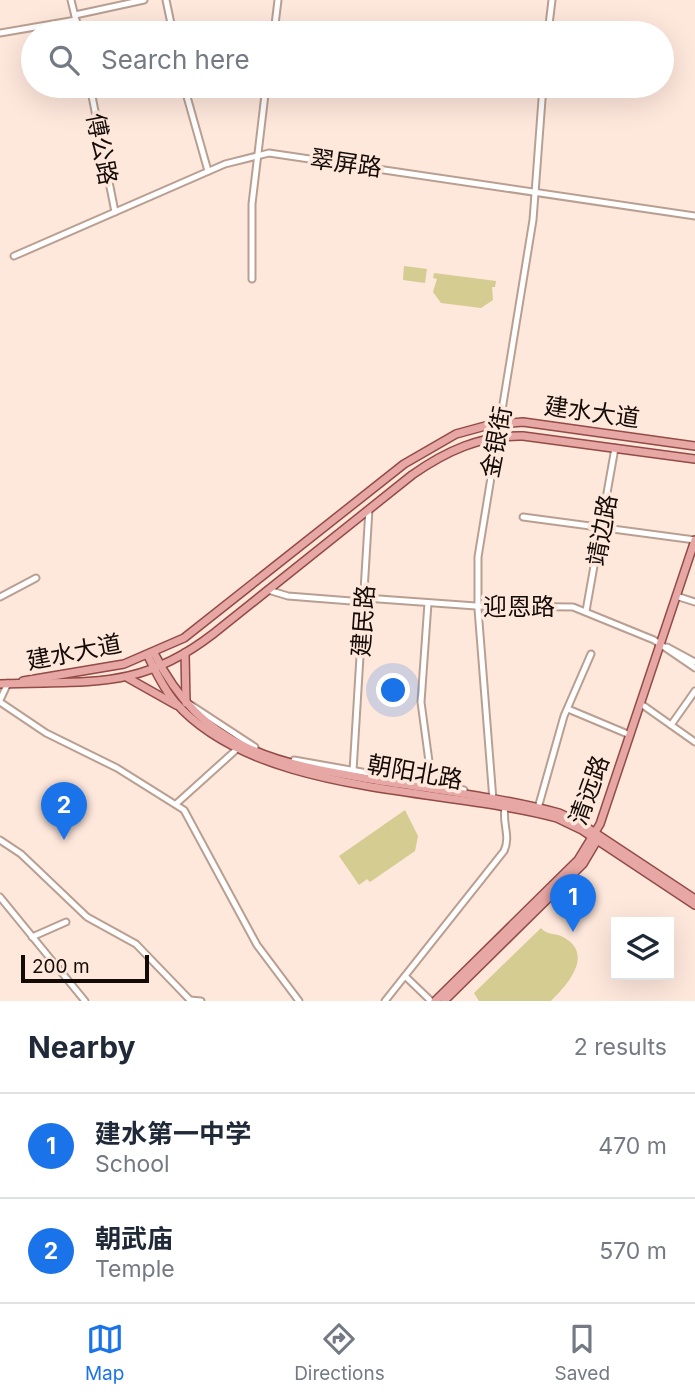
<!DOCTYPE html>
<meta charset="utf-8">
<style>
:root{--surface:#fff;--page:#f2f2f3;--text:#1f2937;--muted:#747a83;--line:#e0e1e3;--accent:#1a73e8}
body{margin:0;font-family:Inter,"Noto Sans SC",sans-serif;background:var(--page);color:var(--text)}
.controls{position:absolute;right:21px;bottom:21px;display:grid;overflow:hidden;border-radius:0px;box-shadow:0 7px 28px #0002}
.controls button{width:63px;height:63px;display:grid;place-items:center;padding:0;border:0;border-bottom:2px solid var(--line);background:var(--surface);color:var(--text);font:35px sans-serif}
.scale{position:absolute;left:21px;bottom:18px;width:128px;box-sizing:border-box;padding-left:7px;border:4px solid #140b07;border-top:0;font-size:19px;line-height:24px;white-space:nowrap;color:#140b07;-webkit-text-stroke:5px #fee7db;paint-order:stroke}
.you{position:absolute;left:394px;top:691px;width:24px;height:24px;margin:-18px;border:5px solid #fff;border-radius:50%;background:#1a73e8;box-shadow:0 0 0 10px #1a73e833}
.badge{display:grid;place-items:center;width:46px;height:46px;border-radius:50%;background:var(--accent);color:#fff;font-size:23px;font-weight:700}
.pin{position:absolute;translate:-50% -58px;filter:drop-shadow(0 2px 4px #0008)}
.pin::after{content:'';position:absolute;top:37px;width:24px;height:21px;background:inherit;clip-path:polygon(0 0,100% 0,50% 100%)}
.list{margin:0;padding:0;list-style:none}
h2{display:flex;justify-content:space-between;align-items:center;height:91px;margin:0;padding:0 28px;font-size:30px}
h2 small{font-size:23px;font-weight:400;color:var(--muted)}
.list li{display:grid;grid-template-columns:46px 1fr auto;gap:21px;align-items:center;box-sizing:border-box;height:105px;padding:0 28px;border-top:2px solid var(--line)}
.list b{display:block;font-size:26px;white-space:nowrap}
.list p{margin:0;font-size:23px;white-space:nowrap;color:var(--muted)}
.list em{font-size:23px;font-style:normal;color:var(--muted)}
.icon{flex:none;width:38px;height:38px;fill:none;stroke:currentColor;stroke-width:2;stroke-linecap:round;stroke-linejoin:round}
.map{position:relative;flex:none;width:695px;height:1001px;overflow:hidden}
.search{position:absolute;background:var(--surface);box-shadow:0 7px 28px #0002;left:21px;right:21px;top:21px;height:77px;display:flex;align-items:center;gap:18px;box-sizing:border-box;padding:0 24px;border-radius:38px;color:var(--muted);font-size:26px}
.sheet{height:301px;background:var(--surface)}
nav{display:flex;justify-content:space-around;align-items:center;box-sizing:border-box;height:98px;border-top:2px solid var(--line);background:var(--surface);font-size:19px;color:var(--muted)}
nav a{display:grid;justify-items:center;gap:4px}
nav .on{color:var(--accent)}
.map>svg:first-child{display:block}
.green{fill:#d4cc91}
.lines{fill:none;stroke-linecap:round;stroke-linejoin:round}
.minor-casing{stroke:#b99f91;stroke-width:9}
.major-casing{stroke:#934b46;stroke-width:10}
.minor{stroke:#fff;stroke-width:5}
.major{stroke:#e7a7a4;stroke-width:7}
.labels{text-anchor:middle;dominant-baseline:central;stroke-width:7;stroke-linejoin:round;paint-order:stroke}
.street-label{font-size:24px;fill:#140b07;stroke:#fee7db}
</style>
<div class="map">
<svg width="695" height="1001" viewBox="0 0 695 1001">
<rect width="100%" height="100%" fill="#fee7db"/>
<!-- green -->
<g class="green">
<polygon points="404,266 427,269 425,283 403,280"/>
<polygon points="434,273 496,281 495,287 492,287 493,300 481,308 441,303 433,292 437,279 433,278"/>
<polygon points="405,810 418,836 415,851 370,882 367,879 359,885 339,856"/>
<path d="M541,928C547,935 553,933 561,936C596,953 568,984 551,1001H479L474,993Z"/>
</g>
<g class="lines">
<defs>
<g id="minor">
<polyline points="71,0 79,33"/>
<polyline points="166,0 173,33"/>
<polyline points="75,15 144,0"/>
<polyline points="0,33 76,20"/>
<polyline points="274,33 278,0"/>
<polyline points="548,33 552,0"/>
<polyline points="90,86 115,212"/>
<polyline points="184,86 208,171"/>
<polyline points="14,256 225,164 269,153 695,216"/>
<polyline points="252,279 252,204 266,86"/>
<polyline points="523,517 695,540"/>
<polyline points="268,590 288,596 364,602"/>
<polyline points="676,596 695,602"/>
<polyline points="0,597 36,578"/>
<polyline points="365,598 476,606 573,607 654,640 695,668"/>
<polyline points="428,603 421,702 432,784"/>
<polyline points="586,611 615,448"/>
<polyline points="667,647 695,662"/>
<polyline points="0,700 8,683"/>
<polyline points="0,702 46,733 117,768 184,810 257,945 299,1001"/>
<polyline points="191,705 255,747"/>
<polyline points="644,706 695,742"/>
<polyline points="568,709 630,735"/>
<polyline points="671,725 695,691"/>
<polyline points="294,760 464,790"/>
<polyline points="353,771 369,509"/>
<polyline points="493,800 478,609 478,557 533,220 543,86"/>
<polyline points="176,804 237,749"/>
<polyline points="538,808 564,716 591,654"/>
<polyline points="0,840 21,854 87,917 136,944 190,1000"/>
<polyline points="0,897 85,1001"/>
<polyline points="32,937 66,922"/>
<polyline points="405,976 431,1001"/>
<polyline points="190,1000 201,1001"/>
<path d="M385,1001L504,851C511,836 502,824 505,808"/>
</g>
<g id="major">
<path d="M154,653C203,751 276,763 375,780C436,790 499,797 559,813L577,821L695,899"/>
<polyline points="185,653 186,703"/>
<path d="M148,656C156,672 163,688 175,702C257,796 443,787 557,818L582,830L695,905"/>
<polyline points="128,678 176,705"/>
<polyline points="23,681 124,664 184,638 404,464 456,434 489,425 523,422 695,446"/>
<path d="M0,684C86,680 138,692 213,634L412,475C446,451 481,435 523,436L695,459"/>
<polyline points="435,1001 578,860 600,824 695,540"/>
<polyline points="444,1001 583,864 599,837"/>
</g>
</defs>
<!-- minor casing -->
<use href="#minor" class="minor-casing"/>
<!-- major casing -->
<use href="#major" class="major-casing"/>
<!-- minor -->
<use href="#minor" class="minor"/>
<!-- major -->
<use href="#major" class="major"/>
</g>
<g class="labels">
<!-- street labels -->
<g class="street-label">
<text transform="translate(102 149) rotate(79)">傅公路</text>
<text transform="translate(346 163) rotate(8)">翠屏路</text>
<text transform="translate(592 412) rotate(8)">建水大道</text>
<text transform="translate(496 442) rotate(-79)">金银街</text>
<text transform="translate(602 530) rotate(-80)">靖边路</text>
<text x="519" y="606">迎恩路</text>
<text transform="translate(363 621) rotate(-86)">建民路</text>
<text transform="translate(74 652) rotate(-11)">建水大道</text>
<text transform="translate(415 772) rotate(10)">朝阳北路</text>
<text transform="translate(589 790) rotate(-70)">清远路</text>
</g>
</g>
</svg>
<div class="controls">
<button><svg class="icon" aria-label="layers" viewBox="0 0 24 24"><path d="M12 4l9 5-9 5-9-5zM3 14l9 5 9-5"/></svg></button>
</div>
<div class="scale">200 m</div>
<div class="you"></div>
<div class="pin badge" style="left:573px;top:932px">1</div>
<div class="pin badge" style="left:64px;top:840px">2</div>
<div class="search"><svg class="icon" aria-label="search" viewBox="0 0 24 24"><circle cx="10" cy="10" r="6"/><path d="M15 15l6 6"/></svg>Search here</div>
</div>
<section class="sheet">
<h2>Nearby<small>2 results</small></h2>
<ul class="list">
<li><span class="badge">1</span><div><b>建水第一中学</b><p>School</p></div><em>470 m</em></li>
<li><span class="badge">2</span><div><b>朝武庙</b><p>Temple</p></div><em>570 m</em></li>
</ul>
</section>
<nav>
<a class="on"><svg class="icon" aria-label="map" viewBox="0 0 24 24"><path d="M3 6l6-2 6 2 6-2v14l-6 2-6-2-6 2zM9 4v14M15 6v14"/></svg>Map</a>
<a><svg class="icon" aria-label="directions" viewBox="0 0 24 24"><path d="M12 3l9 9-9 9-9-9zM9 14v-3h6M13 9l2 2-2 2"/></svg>Directions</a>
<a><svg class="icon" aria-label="saved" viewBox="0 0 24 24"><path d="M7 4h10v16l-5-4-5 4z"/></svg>Saved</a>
</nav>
